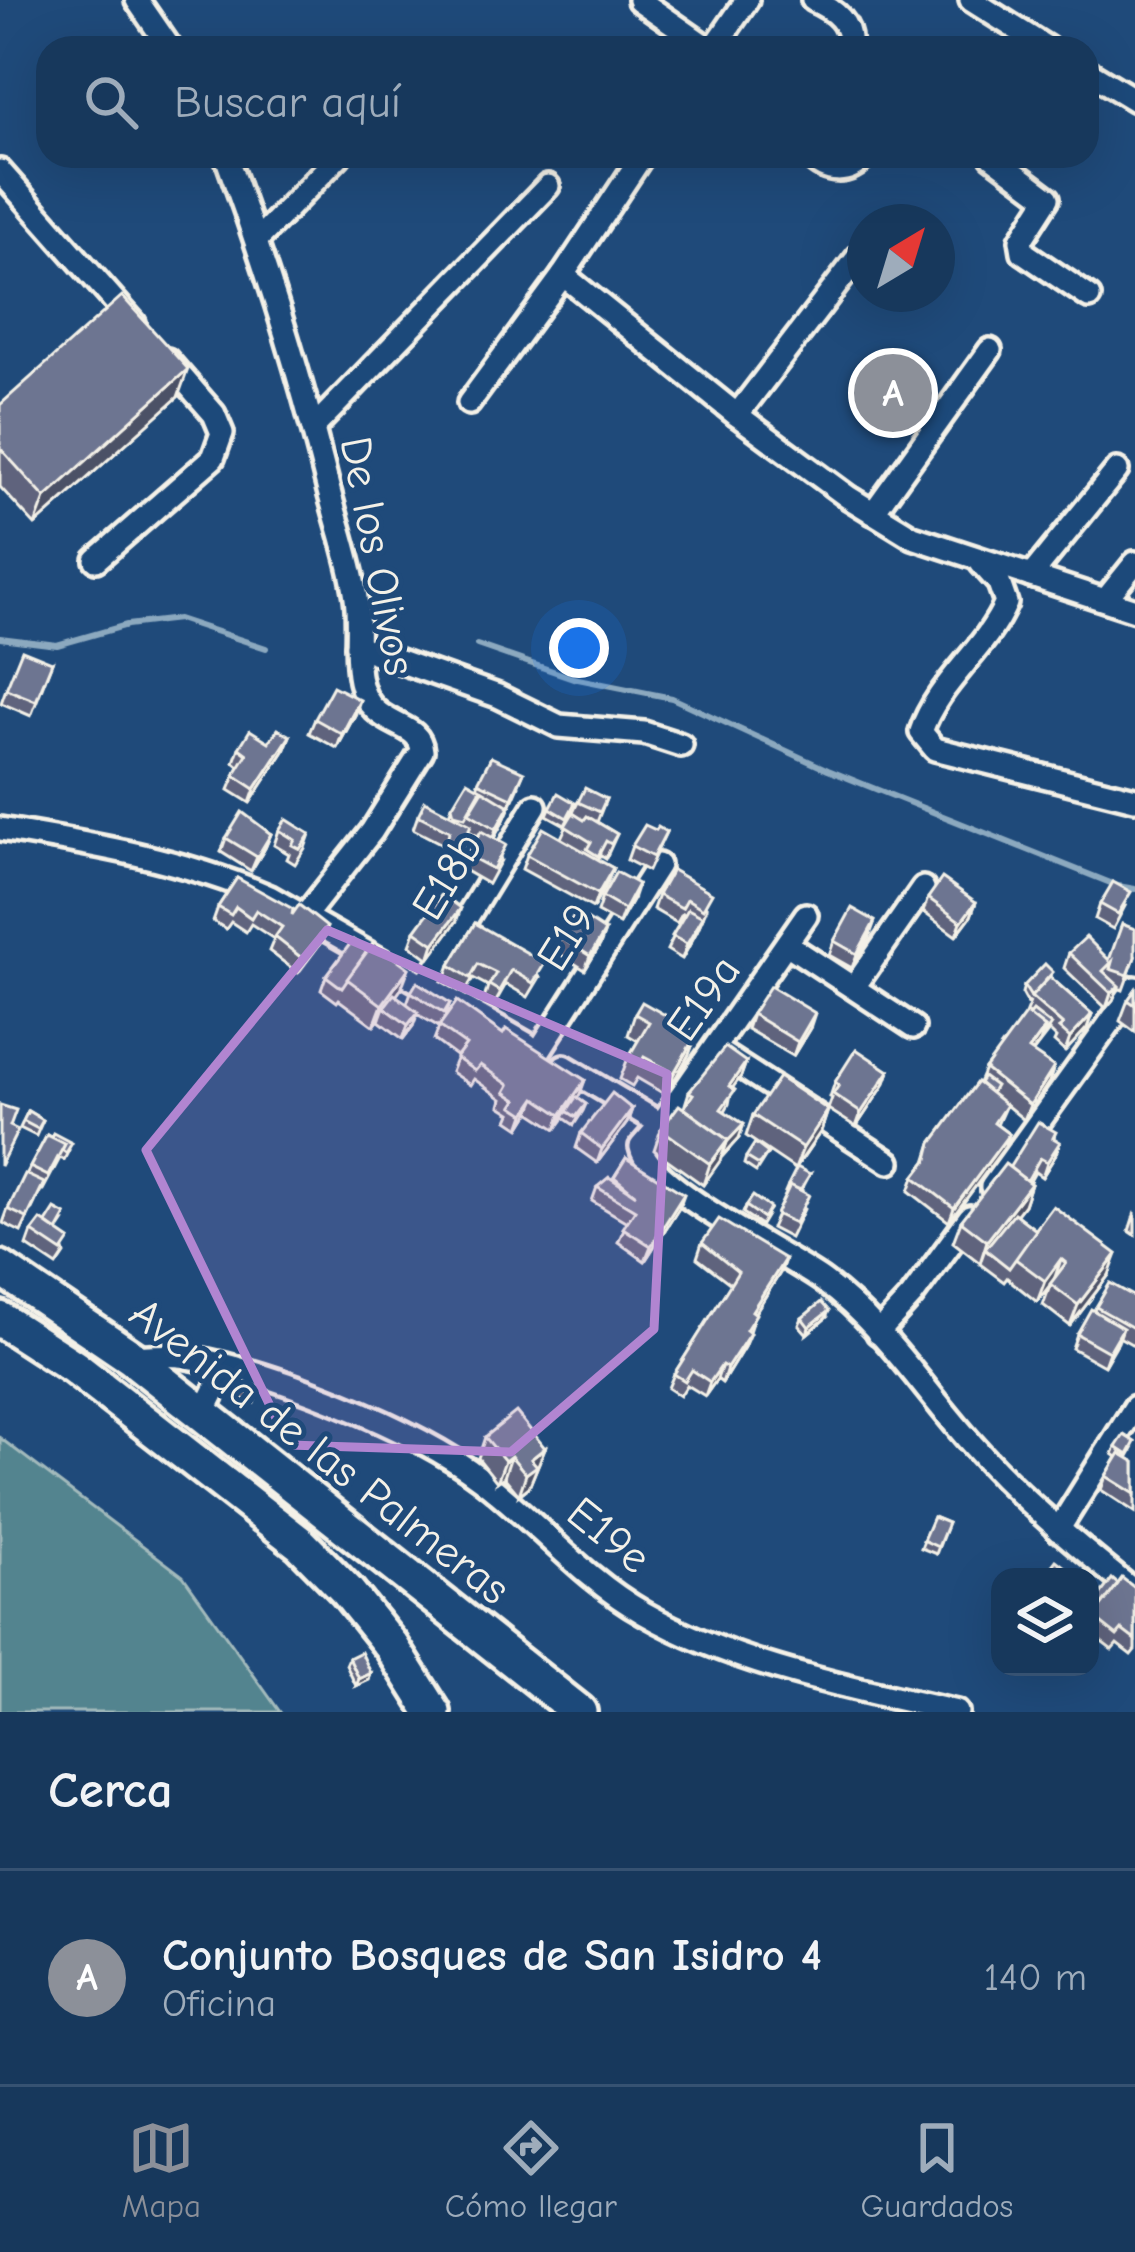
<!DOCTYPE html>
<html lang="es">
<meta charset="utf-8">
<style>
:root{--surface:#17385c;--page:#244365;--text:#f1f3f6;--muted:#9eacbb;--line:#365272;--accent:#8c9099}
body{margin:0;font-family:"Comic Neue",sans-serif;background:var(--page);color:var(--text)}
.controls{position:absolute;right:36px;bottom:36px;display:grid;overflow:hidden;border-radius:24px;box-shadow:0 12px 48px #0002}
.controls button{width:108px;height:108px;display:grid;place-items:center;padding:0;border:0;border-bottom:3px solid var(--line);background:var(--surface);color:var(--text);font:60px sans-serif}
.compass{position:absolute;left:847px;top:204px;width:108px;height:108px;border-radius:50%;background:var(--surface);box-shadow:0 12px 48px #0002;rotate:38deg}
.you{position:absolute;left:579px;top:648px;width:42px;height:42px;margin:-30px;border:9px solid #fff;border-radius:50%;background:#1a73e8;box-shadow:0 0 0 18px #1a73e833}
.badge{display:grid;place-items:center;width:78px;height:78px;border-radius:50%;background:var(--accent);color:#fff;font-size:39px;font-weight:700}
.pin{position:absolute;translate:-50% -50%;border:6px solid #fff;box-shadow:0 3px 12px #0006}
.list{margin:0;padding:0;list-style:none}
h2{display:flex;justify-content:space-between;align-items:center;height:156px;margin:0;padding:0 48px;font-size:51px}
h2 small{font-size:39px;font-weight:400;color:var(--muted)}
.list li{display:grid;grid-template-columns:78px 1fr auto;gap:36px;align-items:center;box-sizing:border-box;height:216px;padding:0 48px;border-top:3px solid var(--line)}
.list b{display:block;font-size:45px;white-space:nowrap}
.list p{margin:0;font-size:39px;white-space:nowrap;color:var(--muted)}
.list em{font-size:39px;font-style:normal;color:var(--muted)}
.icon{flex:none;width:66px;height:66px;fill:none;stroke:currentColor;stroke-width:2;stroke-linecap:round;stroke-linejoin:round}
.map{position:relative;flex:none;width:1135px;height:1712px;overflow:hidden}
.search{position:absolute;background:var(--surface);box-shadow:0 12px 48px #0002;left:36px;right:36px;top:36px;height:132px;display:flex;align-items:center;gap:30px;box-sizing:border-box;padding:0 42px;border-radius:36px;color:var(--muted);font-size:45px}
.sheet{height:372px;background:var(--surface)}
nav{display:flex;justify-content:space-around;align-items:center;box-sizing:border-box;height:168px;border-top:3px solid var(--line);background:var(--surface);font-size:33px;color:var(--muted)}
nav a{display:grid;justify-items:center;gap:6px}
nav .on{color:var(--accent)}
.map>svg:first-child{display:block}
.green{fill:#52848f;stroke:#a3babc;stroke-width:3}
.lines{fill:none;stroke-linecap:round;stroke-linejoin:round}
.stream{stroke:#8ca9bf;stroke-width:6}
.minor-casing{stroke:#f4f1e8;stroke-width:30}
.primary-casing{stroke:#f4f1e8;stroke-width:42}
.minor{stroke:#1f4a7a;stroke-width:21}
.primary{stroke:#1f4a7a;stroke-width:33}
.wall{fill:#5e647d;stroke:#f4f1e8;stroke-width:3}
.shaded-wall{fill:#4c5166;stroke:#f4f1e8;stroke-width:3}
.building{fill:#6d7491;stroke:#f4f1e8;stroke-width:3}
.marked{fill:#b185d1;fill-opacity:0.2;stroke:#b185d1;stroke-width:9;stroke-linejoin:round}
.labels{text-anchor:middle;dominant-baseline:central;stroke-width:10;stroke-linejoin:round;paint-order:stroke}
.street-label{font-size:45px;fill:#f4f1e8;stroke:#1f4a7a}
</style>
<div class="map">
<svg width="1135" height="1712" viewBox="0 0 1135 1712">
<rect width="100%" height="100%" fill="#1f4a7a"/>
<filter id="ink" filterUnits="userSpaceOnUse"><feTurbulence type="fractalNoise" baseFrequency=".00833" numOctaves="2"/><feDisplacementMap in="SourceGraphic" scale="24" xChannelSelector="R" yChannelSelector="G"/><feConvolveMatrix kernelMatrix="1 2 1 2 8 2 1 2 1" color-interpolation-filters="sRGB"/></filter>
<g filter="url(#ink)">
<!-- green -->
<polygon class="green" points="0,1438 183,1576 280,1712 0,1712"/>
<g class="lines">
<!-- stream -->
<g class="stream">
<polyline points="0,638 57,645 127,625 178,619 266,648"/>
<polyline points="477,645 573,678 672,698 828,770 1118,886 1135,889"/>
</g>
<defs>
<g id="minor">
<polyline points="137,0 170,48"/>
<polyline points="639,0 708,48"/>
<path d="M813,0C835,10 852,23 849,48"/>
<polyline points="971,0 1047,48"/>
<polyline points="714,48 747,0"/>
<polyline points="1087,71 1135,100"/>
<path d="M226,156C266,266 301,377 329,491C338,526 351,562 356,598C360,625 354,654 360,681C370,731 420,718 422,751L372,831L304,917"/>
<path d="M810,156C826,174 849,175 865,156"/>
<polyline points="992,156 1048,198 1021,240 1023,252 1089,297"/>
<polyline points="0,171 134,323"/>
<polyline points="257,240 339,156"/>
<polyline points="563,275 737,415 848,497 913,537 1135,610"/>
<polyline points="469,403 563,275 642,156"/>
<polyline points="737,415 858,257"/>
<polyline points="314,427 548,186"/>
<polyline points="873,513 990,350"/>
<polyline points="96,560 213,458 222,433 214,414 167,360"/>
<path d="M981,563L999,583L1006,603C985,651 937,683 921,732L935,749L1135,799"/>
<polyline points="1031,576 1117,470"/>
<polyline points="1106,599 1135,563"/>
<polyline points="357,646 498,696 559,726 644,733 681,745"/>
<path d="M0,829C92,844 183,859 270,897L527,1044"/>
<polyline points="788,945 913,1027"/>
<polyline points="425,986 535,806"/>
<polyline points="854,987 923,888"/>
<polyline points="539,1051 658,865"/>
<polyline points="722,1054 889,1162"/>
<path d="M564,1066L661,1124L641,1147C648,1187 786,1254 823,1281C882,1324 924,1390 972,1444C1021,1500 1077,1545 1135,1592"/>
<polyline points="661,1124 806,915"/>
<polyline points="992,1187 1135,988"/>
<polyline points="878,1333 912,1296 970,1217"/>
<path d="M132,1357C150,1356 169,1354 187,1357C269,1370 415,1428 481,1479C536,1521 583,1579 644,1613C739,1667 852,1688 957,1712"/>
<polyline points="204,1412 217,1386 236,1368"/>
<polyline points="1058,1530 1135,1407"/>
</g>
<g id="primary">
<polyline points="0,1268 131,1357 579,1712"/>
<polyline points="0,1319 74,1367 301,1544 347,1591 392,1647 433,1712"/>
</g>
</defs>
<!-- minor casing -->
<use href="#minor" class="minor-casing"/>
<!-- primary casing -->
<use href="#primary" class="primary-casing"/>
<!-- minor -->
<use href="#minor" class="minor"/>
<!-- primary -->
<use href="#primary" class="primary"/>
</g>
<!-- wall -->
<g class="wall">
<polygon points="178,397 35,525 0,487 0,405"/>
<polygon points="52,662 31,716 1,703 6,689"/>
<polygon points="355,715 337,748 309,733 315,719"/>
<polygon points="290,736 284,751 250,803 229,790 239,766 234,762 239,748"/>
<polygon points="491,757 519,786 504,820 494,838 501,860 488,884 462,869 467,855 478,836 469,831 454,862 441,856 444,845 413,829 418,815 449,814 452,806 477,787"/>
<polygon points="606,799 597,822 617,834 606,858 601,855 598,860 613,868 607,882 593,908 522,869 527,855 561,838 578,802"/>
<polygon points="550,808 573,810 565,825 547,815"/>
<polygon points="279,830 310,834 305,848 295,864 287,859 289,854 274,845"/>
<polygon points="666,832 648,871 627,860 632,846"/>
<polygon points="271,834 265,848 251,871 221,852 226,838"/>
<polygon points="672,870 707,908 697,931 682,959 667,950 684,915 682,914 677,923 653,909 658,895"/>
<polygon points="237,878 292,915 322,941 298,973 269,951 274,939 251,924 246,932 231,922 226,929 213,921 218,907"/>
<polygon points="602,897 633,899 619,924 597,912"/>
<polygon points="928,898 976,902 971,916 956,936 923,912"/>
<polygon points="1100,904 1125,906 1113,929 1095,919"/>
<polygon points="456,922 429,959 410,945 415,931"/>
<polygon points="475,923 540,977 528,997 506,984 494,1005 484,999 488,986 473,978 465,992 445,979 450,965"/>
<polygon points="605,931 600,945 585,970 555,951 560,937"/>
<polygon points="870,935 852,968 829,955 834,941"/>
<polygon points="1069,953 1109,960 1135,957 1123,990 1118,988 1113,1000 1106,1008 1064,968"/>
<polygon points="326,976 401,989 396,996 407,1003 411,992 450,1003 445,1017 503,1034 585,1080 577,1098 586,1104 583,1111 574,1125 564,1118 556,1129 530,1112 520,1128 508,1120 511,1113 500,1106 502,1099 474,1079 470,1085 451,1072 457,1057 434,1040 439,1027 417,1014 413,1026 403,1039 379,1021 380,1018 374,1026 339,1000 340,998 337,1002 321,990"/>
<polygon points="1051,978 1092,1014 1087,1028 1065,1052 1054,1042 1056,1038 1049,1031 1032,1053 1049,1082 1024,1120 1006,1105 997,1125 1009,1134 1004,1148 949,1222 909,1191 914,1177 926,1162 932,1143 979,1083 985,1069 1030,1015 1026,1012 1030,1002 1028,1004 1022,993 1024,986"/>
<polygon points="1135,990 1135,1032 1120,1021 1128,1000"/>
<polygon points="635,1014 697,1033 689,1054 666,1095 637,1078 632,1086 620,1079 628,1058 638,1041 628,1035"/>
<polygon points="752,1014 810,1028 793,1056 747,1029"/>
<polygon points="746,1062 741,1076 732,1088 729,1104 725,1111 739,1138 722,1156 703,1185 654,1150 661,1129 684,1108 689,1092"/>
<polygon points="889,1071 884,1085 856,1127 828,1109 832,1098 830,1097 835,1082"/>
<polygon points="632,1109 627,1123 597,1163 576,1148 581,1133"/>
<polygon points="828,1110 821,1131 795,1169 746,1136 753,1115"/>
<polygon points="28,1111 43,1120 36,1136 20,1128"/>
<polygon points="47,1135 69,1150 64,1160 60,1158 43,1190 41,1190 21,1232 3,1223 8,1209"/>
<polygon points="1054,1138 1060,1142 1055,1156 1042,1177 1035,1172 1029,1183 1031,1184 1024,1205 1016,1215 1036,1230 1109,1275 1070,1326 1043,1305 1050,1286 1037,1302 1007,1278 1004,1282 980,1264 981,1261 980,1263 953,1242 961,1221 1009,1168"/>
<polygon points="768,1153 756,1172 744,1164 746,1157"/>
<polygon points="626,1158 679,1208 645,1261 618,1242 627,1222 592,1201 597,1187 613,1179"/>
<polygon points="810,1174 801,1191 804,1209 790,1238 771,1228 787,1193 785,1192 788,1185"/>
<polygon points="746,1206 767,1215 761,1225 743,1213"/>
<polygon points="1135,1212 1135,1235 1129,1231"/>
<polygon points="64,1222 58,1231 65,1254 57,1266 27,1246 32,1232 46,1223"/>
<polygon points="702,1243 785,1259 780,1273 755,1313 744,1347 722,1383 717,1379 705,1396 687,1385 680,1396 668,1388 674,1374 731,1284 697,1258"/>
<polygon points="1135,1297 1135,1346 1119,1337 1104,1366 1072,1348 1077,1334 1096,1307"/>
<polygon points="802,1318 826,1318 807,1334 799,1325"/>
<polygon points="241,1382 259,1387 254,1403 236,1397"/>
<polygon points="485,1437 545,1448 529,1487 519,1495 504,1477 497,1482 478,1458"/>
<polygon points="1116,1447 1133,1449 1128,1458 1135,1462 1135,1512 1101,1490 1106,1476 1117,1457 1113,1454"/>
<polygon points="933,1517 948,1523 936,1554 921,1548"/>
<polygon points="1118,1584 1135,1588 1135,1650 1131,1655 1117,1644 1112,1650 1090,1633 1090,1625 1098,1610 1093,1607 1096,1600"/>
<polygon points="349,1658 371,1673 369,1680 356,1686 346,1665"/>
</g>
<!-- shaded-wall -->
<g class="shaded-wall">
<polygon points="188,369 178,397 35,525 45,498"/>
<polygon points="360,700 355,715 337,748 342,734"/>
<polygon points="290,736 284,751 250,803 255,789"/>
<polygon points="524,772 504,820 491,843 496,829 508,808"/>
<polygon points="271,834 265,848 251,871 257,857"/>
<polygon points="613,868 607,882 593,908 598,894"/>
<polygon points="638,884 633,899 619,924 624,910"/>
<polygon points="976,902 971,916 956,936 961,922"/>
<polygon points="461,908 456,922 429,959 434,944"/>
<polygon points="703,917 697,931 682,959 687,944"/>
<polygon points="875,921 870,935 852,968 857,954"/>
<polygon points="327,927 322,941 298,973 303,959"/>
<polygon points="605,931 600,945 585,970 590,956"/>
<polygon points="409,968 401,989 387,1009 384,1007 380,1018 374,1026 382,1005"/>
<polygon points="1119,986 1113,1000 1106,1008 1111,993"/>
<polygon points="418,1012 413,1026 403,1039 408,1025"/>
<polygon points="815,1013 810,1028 793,1056 798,1042"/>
<polygon points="1092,1014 1087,1028 1065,1052 1070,1038"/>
<polygon points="1045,1028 1040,1042 1023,1065 1029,1050"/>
<polygon points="697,1033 689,1054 666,1095 674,1073"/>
<polygon points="746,1062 741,1076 724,1100 729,1086"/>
<polygon points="1054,1067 1049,1082 1024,1120 1030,1105"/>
<polygon points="889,1071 884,1085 856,1127 861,1113"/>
<polygon points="585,1080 580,1094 568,1112 567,1111 556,1129 561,1115"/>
<polygon points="536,1098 530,1112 520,1128 525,1114"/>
<polygon points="632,1109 627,1123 597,1163 602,1149"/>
<polygon points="828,1110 821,1131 795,1169 803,1148"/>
<polygon points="744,1124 739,1138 722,1157 727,1142"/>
<polygon points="1009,1134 1004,1148 949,1222 954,1208"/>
<polygon points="728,1140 720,1161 703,1185 710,1164"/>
<polygon points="1060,1142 1055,1156 1042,1177 1047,1162"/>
<polygon points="1031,1184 1024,1205 988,1252 985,1249 980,1263 987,1241"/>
<polygon points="684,1194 679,1208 645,1261 651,1246"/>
<polygon points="1117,1254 1109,1275 1070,1326 1078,1305"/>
<polygon points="785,1259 780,1273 747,1325 752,1311"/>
<polygon points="1061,1259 1054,1280 1037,1302 1045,1281"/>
<polygon points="829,1311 826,1318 807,1334 809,1327"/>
<polygon points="1123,1328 1118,1342 1104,1366 1109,1352"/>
<polygon points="750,1333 744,1347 722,1383 727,1368"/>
<polygon points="722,1365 717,1379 705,1396 710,1382"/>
<polygon points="545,1448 529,1487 519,1495 531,1459"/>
<polygon points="511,1456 504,1477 497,1482 505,1461"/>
<polygon points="371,1673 369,1680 356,1686 359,1679"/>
</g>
<!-- building -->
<g class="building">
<polygon points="122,296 188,369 45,498 0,448 0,405"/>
<polygon points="22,650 52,662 36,701 6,689"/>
<polygon points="333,686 360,700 342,734 315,719"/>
<polygon points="278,729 290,736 255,789 234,775 247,754 239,748 250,730 269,742"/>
<polygon points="491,757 524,772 512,798 478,782"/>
<polygon points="467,781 481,789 465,817 454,814 452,806"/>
<polygon points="585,788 606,799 600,812 578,802"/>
<polygon points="483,790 509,806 496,829 469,813"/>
<polygon points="558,793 575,803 567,818 550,808"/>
<polygon points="425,801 471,825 460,848 447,842 449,831 418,815"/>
<polygon points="242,812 271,834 257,857 226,838"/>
<polygon points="573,813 584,820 587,816 617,834 611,844 606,841 598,856 587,849 591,842 565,826"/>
<polygon points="286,819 310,834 300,849 292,845 295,840 279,830"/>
<polygon points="645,825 656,830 658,827 666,832 653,857 632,846"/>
<polygon points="543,828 613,868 598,894 527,855"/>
<polygon points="481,831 506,845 493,869 467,855"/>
<polygon points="672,870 712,893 703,909 687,899 682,908 658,895"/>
<polygon points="616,872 638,884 624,910 602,897"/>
<polygon points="237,878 293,909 292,915 299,905 327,927 303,959 275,937 282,927 256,910 251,918 236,907 231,915 218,907"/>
<polygon points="942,878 976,902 961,922 928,898"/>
<polygon points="1113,882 1131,892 1118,914 1100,904"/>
<polygon points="442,894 461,908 434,944 415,931"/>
<polygon points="852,908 875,921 857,954 834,941"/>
<polygon points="688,909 703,917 687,944 672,936"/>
<polygon points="576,912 605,931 590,956 560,937"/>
<polygon points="475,923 545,963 533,983 511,970 499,991 489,985 496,973 478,964 470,978 450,965"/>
<polygon points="1122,924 1135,929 1135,957 1128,975 1110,969 1112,962 1103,971 1119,986 1111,993 1069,953 1086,937 1109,960"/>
<polygon points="353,940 367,951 342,988 326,976"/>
<polygon points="374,942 409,968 382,1005 347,979"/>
<polygon points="1045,964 1053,972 1031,997 1024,986"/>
<polygon points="1050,977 1092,1014 1070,1038 1059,1028 1063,1025 1031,997"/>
<polygon points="417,982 450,1003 444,1013 411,992"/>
<polygon points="770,986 815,1013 798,1042 752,1014"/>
<polygon points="1135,990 1135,1005 1128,1000"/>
<polygon points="394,994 418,1012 408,1025 384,1007"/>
<polygon points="457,1001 503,1034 506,1029 585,1080 561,1115 536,1098 525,1114 513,1106 517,1100 505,1092 509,1085 480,1065 475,1071 456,1058 466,1045 439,1026"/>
<polygon points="642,1002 697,1033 674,1073 644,1057 640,1065 628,1058 649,1022 635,1014"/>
<polygon points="1033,1011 1051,1025 1044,1035 1045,1028 1029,1016"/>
<polygon points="1026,1013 1045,1028 1029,1050 1054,1067 1030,1105 985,1069"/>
<polygon points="725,1047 746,1062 729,1086 735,1090 721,1109 744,1124 727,1142 728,1140 684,1108 693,1094 689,1092"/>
<polygon points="856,1049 889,1071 861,1113 833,1094 839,1085 835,1082"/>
<polygon points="779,1077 828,1110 803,1148 753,1115"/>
<polygon points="983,1077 995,1086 991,1093 979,1083"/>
<polygon points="977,1082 1006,1105 994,1123 1009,1134 954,1208 914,1177 928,1159 932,1143"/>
<polygon points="612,1093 632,1109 602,1149 581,1133"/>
<polygon points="576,1097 586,1104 576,1117 567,1111"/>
<polygon points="0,1105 16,1110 10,1126 18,1130 0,1166"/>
<polygon points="679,1105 728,1140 710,1164 661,1129"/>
<polygon points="28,1111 43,1120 38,1129 23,1121"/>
<polygon points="1038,1122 1056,1132 1053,1138 1060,1142 1047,1162 1040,1158 1027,1181 1009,1168"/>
<polygon points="53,1133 72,1143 66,1153 62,1150 65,1144 51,1137"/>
<polygon points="47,1135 65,1144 48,1176 30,1167"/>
<polygon points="755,1143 768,1153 759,1165 746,1157"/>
<polygon points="626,1158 684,1194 651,1246 623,1228 635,1210 597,1187 609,1177 636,1195 614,1177"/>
<polygon points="1005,1164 1031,1184 987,1241 961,1221"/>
<polygon points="797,1167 810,1174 800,1190 788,1185"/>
<polygon points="25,1174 44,1183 27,1218 8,1209"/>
<polygon points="790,1185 809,1195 795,1223 776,1214"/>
<polygon points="753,1196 770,1208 763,1218 746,1206"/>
<polygon points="1053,1206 1117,1254 1078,1305 1050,1284 1066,1263 1061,1259 1045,1281 1014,1258"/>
<polygon points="55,1209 66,1215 57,1231 46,1223"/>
<polygon points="1014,1213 1036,1230 1009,1268 985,1249"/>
<polygon points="719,1219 785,1259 752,1311 756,1314 746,1330 750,1333 727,1368 722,1365 710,1382 692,1370 685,1381 674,1374 738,1272 702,1243"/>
<polygon points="41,1220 70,1240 62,1252 32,1232"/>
<polygon points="1110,1283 1135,1297 1135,1329 1096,1307"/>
<polygon points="821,1302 829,1311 809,1327 802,1318"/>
<polygon points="1091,1309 1123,1328 1109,1352 1077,1334"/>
<polygon points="241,1382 259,1387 257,1396 239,1390"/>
<polygon points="516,1412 545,1448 531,1459 537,1466 526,1474 511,1456 505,1461 485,1437"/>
<polygon points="1124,1435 1135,1442 1128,1455 1116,1447"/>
<polygon points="1120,1453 1135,1462 1135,1494 1106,1476"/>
<polygon points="933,1517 948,1523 938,1547 923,1540"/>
<polygon points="1056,1560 1074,1574 1072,1577 1043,1577"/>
<polygon points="1122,1578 1135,1588 1135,1640 1122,1630 1117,1636 1093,1617"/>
<polygon points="1112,1579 1118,1584 1102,1605 1096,1600"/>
<polygon points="361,1652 371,1673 359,1679 349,1658"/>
</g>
</g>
<!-- marked area -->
<path class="marked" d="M327,930L667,1074L654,1329L511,1452L289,1445L146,1150Z"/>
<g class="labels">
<!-- street labels -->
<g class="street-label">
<text transform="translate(378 556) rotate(79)">De los Olivos</text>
<text transform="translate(447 876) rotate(-59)">E18b</text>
<text transform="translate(566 937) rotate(-58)">E19</text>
<text transform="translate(703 998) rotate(-55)">E19a</text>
<text transform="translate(320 1451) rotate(38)">Avenida de las Palmeras</text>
<text transform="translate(609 1535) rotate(39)">E19e</text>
</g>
</g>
</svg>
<div class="controls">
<button><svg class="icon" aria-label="layers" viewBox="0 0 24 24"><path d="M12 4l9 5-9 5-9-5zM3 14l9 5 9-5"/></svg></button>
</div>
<svg class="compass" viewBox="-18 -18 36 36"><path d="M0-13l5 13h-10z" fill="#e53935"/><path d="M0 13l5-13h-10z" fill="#9eacbb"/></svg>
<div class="you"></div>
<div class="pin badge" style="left:893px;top:393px">A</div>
<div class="search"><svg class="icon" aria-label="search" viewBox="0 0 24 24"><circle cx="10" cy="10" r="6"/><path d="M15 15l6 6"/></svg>Buscar aquí</div>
</div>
<section class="sheet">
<h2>Cerca<small></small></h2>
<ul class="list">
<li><span class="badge">A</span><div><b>Conjunto Bosques de San Isidro 4</b><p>Oficina</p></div><em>140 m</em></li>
</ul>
</section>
<nav>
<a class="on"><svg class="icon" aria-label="map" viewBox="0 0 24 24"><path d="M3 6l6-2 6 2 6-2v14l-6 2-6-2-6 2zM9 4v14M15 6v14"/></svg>Mapa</a>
<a><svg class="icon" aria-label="directions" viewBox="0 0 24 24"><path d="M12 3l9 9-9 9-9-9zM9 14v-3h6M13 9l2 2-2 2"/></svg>Cómo llegar</a>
<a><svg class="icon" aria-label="saved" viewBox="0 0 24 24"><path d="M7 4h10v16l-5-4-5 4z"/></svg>Guardados</a>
</nav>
